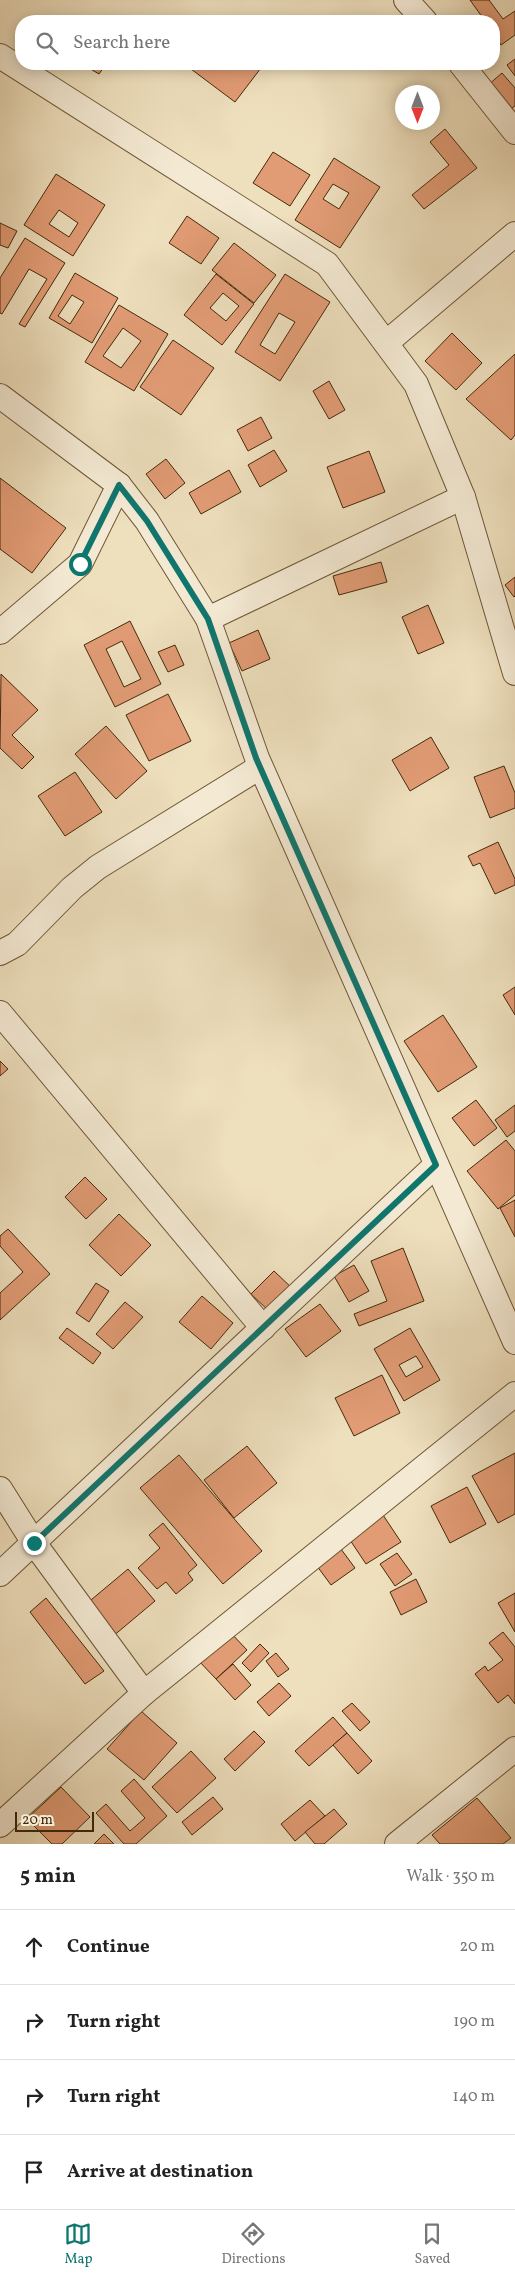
<!DOCTYPE html>
<meta charset="utf-8">
<style>
:root{--surface:#fff;--page:#f6f6f6;--text:#222;--muted:#767676;--line:#e0e0e0;--accent:#0f766e}
body{margin:0;font-family:Vollkorn,serif;background:var(--page);color:var(--text)}
.compass{position:absolute;left:395px;top:85px;width:45px;height:45px;border-radius:50%;background:var(--surface);box-shadow:0 2px 12px #0003;rotate:180deg}
.scale{position:absolute;left:15px;bottom:12px;width:79px;box-sizing:border-box;padding-left:5px;border:2px solid #442a0a;border-top:0;font-size:14px;line-height:18px;white-space:nowrap;color:#442a0a;-webkit-text-stroke:4px #f4ead4;paint-order:stroke}
.stop{position:absolute;width:15px;height:15px;margin:-11px;border:4px solid #0f766e;border-radius:50%;background:#fff}
.stop.end{background:#0f766e;border-color:#fff;box-shadow:0 1px 5px #0008}
.list{margin:0;padding:0;list-style:none}
h2{display:flex;justify-content:space-between;align-items:center;height:65px;margin:0;padding:0 20px;font-size:21px}
h2 small{font-size:16px;font-weight:400;color:var(--muted)}
.list li{display:grid;grid-template-columns:32px 1fr auto;gap:15px;align-items:center;box-sizing:border-box;height:75px;padding:0 20px;border-top:1px solid var(--line)}
.list b{display:block;font-size:19px;white-space:nowrap}
.list em{font-size:16px;font-style:normal;color:var(--muted)}
.icon{flex:none;width:28px;height:28px;fill:none;stroke:currentColor;stroke-width:2;stroke-linecap:round;stroke-linejoin:round}
.map{position:relative;flex:none;width:515px;height:1844px;overflow:hidden}
.search{position:absolute;background:var(--surface);box-shadow:0 2px 12px #0003;left:15px;right:15px;top:15px;height:55px;display:flex;align-items:center;gap:12px;box-sizing:border-box;padding:0 18px;border-radius:20px;color:var(--muted);font-size:19px}
.sheet{height:365px;background:var(--surface)}
nav{display:flex;justify-content:space-around;align-items:center;box-sizing:border-box;height:70px;border-top:1px solid var(--line);background:var(--surface);font-size:14px;color:var(--muted)}
nav a{display:grid;justify-items:center;gap:2px}
nav .on{color:var(--accent)}
.map>svg:first-child{display:block}
.building{fill:#e29c75;stroke:#442a0a;fill-rule:evenodd}
.lines{fill:none;stroke-linecap:round;stroke-linejoin:round}
.street-casing{stroke:#6e5737;stroke-width:26}
.street{stroke:#f4ead4;stroke-width:24}
.route{stroke:#0f766e;stroke-width:6}
</style>
<div class="map">
<svg width="515" height="1844" viewBox="0 0 515 1844">
<rect width="100%" height="100%" fill="#eedfbd"/>
<filter id="stains"><feTurbulence type="fractalNoise" baseFrequency=".004" numOctaves="4"/><feColorMatrix values="0 0 0 0 .2 0 0 0 0 .09 0 0 0 0 .02 0 0 0 .5 -.17"/></filter>
<radialGradient id="worn" r=".72"><stop offset=".6" stop-color="#630" stop-opacity="0"/><stop offset="1" stop-color="#630" stop-opacity=".3"/></radialGradient>
<!-- building -->
<g class="building">
<polygon points="470,0 489,0 503,19 515,11 515,35 501,45 494,34 494,21 485,21"/>
<polygon points="515,59 515,76 507,65"/>
<polygon points="82,64 106,64 99,74"/>
<polygon points="195,64 264,64 235,102 191,69"/>
<polygon points="502,73 515,88 515,106 509,110 488,85"/>
<polygon points="445,129 477,168 424,209 412,195 449,165 430,142"/>
<polygon points="273,152 310,175 290,206 253,183"/>
<path d="M334,158L380,187L340,248L295,220ZM333,184L349,193L339,209L323,199Z"/>
<path d="M56,174L105,205L73,256L24,225ZM59,210L78,223L69,237L49,224Z"/>
<polygon points="187,216 219,238 201,264 169,243"/>
<polygon points="0,223 17,231 8,248 0,245"/>
<polygon points="25,238 65,263 25,327 19,324 47,279 29,269 2,314 0,313 0,278"/>
<polygon points="234,243 276,275 254,303 212,270"/>
<path d="M75,273L118,298L92,343L49,318ZM72,295L84,302L70,324L58,316Z"/>
<path d="M216,274L254,304L222,345L184,315ZM223,293L239,306L226,321L210,308Z"/>
<path d="M285,274L330,302L280,381L235,352ZM279,313L295,322L275,354L260,345Z"/>
<path d="M119,305L168,334L134,391L85,362ZM123,328L141,341L121,368L103,356Z"/>
<polygon points="452,333 482,363 456,390 425,361"/>
<polygon points="173,340 214,368 181,415 140,387"/>
<polygon points="515,354 515,435 511,440 466,399"/>
<polygon points="329,381 345,410 329,419 313,391"/>
<polygon points="261,417 272,438 248,451 237,430"/>
<polygon points="274,450 287,471 260,487 248,465"/>
<polygon points="369,451 385,492 343,508 327,467"/>
<polygon points="166,459 185,483 165,499 146,474"/>
<polygon points="229,470 241,492 201,514 189,493"/>
<polygon points="0,478 66,528 32,573 0,549"/>
<polygon points="381,562 387,582 339,595 333,576"/>
<polygon points="515,577 515,596 514,597 505,585"/>
<polygon points="428,605 444,643 418,654 402,617"/>
<path d="M130,621L161,684L115,707L84,645ZM122,641L141,679L124,687L106,649Z"/>
<polygon points="258,630 270,659 242,671 229,643"/>
<polygon points="175,645 184,665 168,672 158,652"/>
<polygon points="1,674 38,710 12,735 34,757 22,769 0,748"/>
<polygon points="168,694 191,741 149,761 126,715"/>
<polygon points="106,726 147,771 116,799 75,754"/>
<polygon points="431,737 449,768 410,791 392,760"/>
<polygon points="504,766 515,793 515,808 490,818 474,777"/>
<polygon points="75,772 102,812 65,836 38,796"/>
<polygon points="498,842 515,879 515,885 495,894 480,863 473,866 468,856"/>
<polygon points="515,987 515,1015 503,995"/>
<polygon points="443,1015 477,1067 438,1092 404,1041"/>
<polygon points="0,1061 8,1069 0,1076"/>
<polygon points="476,1100 497,1128 474,1146 452,1118"/>
<polygon points="515,1105 515,1131 507,1137 495,1120"/>
<polygon points="506,1140 515,1151 515,1195 498,1209 467,1171"/>
<polygon points="85,1177 107,1199 86,1219 65,1197"/>
<polygon points="515,1200 515,1237 500,1208"/>
<polygon points="119,1214 151,1245 121,1276 89,1245"/>
<polygon points="8,1229 50,1274 0,1320 0,1293 23,1272 0,1246 0,1236"/>
<polygon points="403,1248 424,1301 359,1326 354,1314 387,1301 371,1261"/>
<polygon points="354,1265 369,1291 349,1302 334,1276"/>
<polygon points="274,1271 294,1290 271,1313 251,1294"/>
<polygon points="96,1283 109,1291 89,1322 76,1313"/>
<polygon points="202,1296 233,1323 211,1349 179,1322"/>
<polygon points="125,1302 143,1317 113,1349 96,1334"/>
<polygon points="320,1304 341,1331 306,1357 285,1329"/>
<polygon points="67,1328 101,1353 93,1364 59,1338"/>
<path d="M410,1328L440,1380L404,1401L374,1349ZM416,1356L423,1367L406,1377L399,1365Z"/>
<polygon points="382,1375 400,1413 354,1436 335,1398"/>
<polygon points="247,1446 277,1483 234,1518 204,1480"/>
<polygon points="515,1453 515,1514 498,1523 472,1476"/>
<polygon points="179,1455 262,1551 223,1584 140,1488"/>
<polygon points="467,1487 486,1524 450,1543 431,1506"/>
<polygon points="381,1512 401,1542 366,1564 346,1534"/>
<polygon points="163,1523 197,1565 188,1573 193,1580 176,1594 166,1582 157,1589 138,1568 160,1548 149,1535"/>
<polygon points="338,1545 355,1568 331,1585 314,1562"/>
<polygon points="397,1553 412,1574 395,1586 380,1564"/>
<polygon points="128,1569 155,1601 112,1637 85,1605"/>
<polygon points="416,1579 427,1602 401,1615 390,1592"/>
<polygon points="515,1593 515,1632 498,1603"/>
<polygon points="46,1598 104,1671 85,1684 30,1612"/>
<polygon points="229,1631 247,1650 216,1679 198,1660"/>
<polygon points="503,1632 515,1647 515,1704 508,1695 498,1703 475,1674 485,1666 488,1671 503,1660 489,1643"/>
<polygon points="260,1644 269,1653 251,1672 242,1663"/>
<polygon points="276,1653 289,1669 278,1677 266,1661"/>
<polygon points="233,1664 251,1685 235,1700 216,1679"/>
<polygon points="279,1683 291,1696 269,1716 257,1702"/>
<polygon points="352,1703 370,1722 360,1731 342,1711"/>
<polygon points="141,1711 177,1743 144,1780 107,1749"/>
<polygon points="333,1717 347,1733 309,1766 295,1751"/>
<polygon points="254,1731 265,1742 235,1771 224,1759"/>
<polygon points="347,1733 372,1761 358,1774 333,1745"/>
<polygon points="191,1751 216,1778 177,1813 152,1787"/>
<polygon points="134,1779 167,1816 136,1844 124,1844 96,1813 106,1804 130,1831 145,1818 121,1791"/>
<polygon points="61,1787 90,1817 62,1844 52,1844 27,1819"/>
<polygon points="213,1797 223,1809 192,1835 182,1822"/>
<polygon points="477,1798 511,1838 503,1844 440,1844 432,1835"/>
<polygon points="310,1800 325,1816 295,1841 281,1824"/>
<polygon points="334,1809 347,1824 324,1844 315,1844 305,1832"/>
<polygon points="104,1834 114,1844 94,1844"/>
</g>
<g class="lines">
<defs>
<g id="street">
<polyline points="406,0 425,21"/>
<polyline points="0,56 327,264 416,384 463,497 515,673"/>
<polyline points="461,64 515,132"/>
<polyline points="386,343 515,234"/>
<polyline points="0,396 119,485 147,521 208,619 257,758 515,1342"/>
<polyline points="208,619 463,497"/>
<polyline points="0,632 80,564 119,485"/>
<polyline points="0,953 17,944 72,888 98,867 260,767"/>
<polyline points="0,1013 263,1328"/>
<polyline points="0,1489 34,1543 144,1693"/>
<polyline points="0,1574 436,1165"/>
<polyline points="0,1825 144,1693 515,1394"/>
<polyline points="397,1844 515,1749"/>
</g>
</defs>
<!-- street casing -->
<use href="#street" class="street-casing"/>
<!-- street -->
<use href="#street" class="street"/>
</g>
<g class="lines">
<!-- route -->
<polyline class="route" points="34,1543 436,1165 256,758 208,619 147,521 119,485 80,564"/>
</g>
<rect width="100%" height="100%" filter="url(#stains)"/>
<rect width="100%" height="100%" fill="url(#worn)"/>
</svg>
<svg class="compass" viewBox="-18 -18 36 36"><path d="M0-13l5 13h-10z" fill="#e53935"/><path d="M0 13l5-13h-10z" fill="#767676"/></svg>
<div class="scale">20 m</div>
<div class="stop" style="left:80px;top:564px"></div>
<div class="stop end" style="left:34px;top:1543px"></div>
<div class="search"><svg class="icon" aria-label="search" viewBox="0 0 24 24"><circle cx="10" cy="10" r="6"/><path d="M15 15l6 6"/></svg>Search here</div>
</div>
<section class="sheet">
<h2>5 min<small>Walk · 350 m</small></h2>
<ul class="list">
<li><svg class="icon" aria-label="ahead" viewBox="0 0 24 24"><path d="M12 20V5M6 11l6-6 6 6"/></svg><div><b>Continue</b></div><em>20 m</em></li>
<li><svg class="icon" aria-label="right" viewBox="0 0 24 24"><path d="M7 20v-9h11M14 6l5 5-5 5"/></svg><div><b>Turn right</b></div><em>190 m</em></li>
<li><svg class="icon" aria-label="right" viewBox="0 0 24 24"><path d="M7 20v-9h11M14 6l5 5-5 5"/></svg><div><b>Turn right</b></div><em>140 m</em></li>
<li><svg class="icon" aria-label="arrive" viewBox="0 0 24 24"><path d="M6 21V4h12l-3 4 3 4H6"/></svg><div><b>Arrive at destination</b></div></li>
</ul>
</section>
<nav>
<a class="on"><svg class="icon" aria-label="map" viewBox="0 0 24 24"><path d="M3 6l6-2 6 2 6-2v14l-6 2-6-2-6 2zM9 4v14M15 6v14"/></svg>Map</a>
<a><svg class="icon" aria-label="directions" viewBox="0 0 24 24"><path d="M12 3l9 9-9 9-9-9zM9 14v-3h6M13 9l2 2-2 2"/></svg>Directions</a>
<a><svg class="icon" aria-label="saved" viewBox="0 0 24 24"><path d="M7 4h10v16l-5-4-5 4z"/></svg>Saved</a>
</nav>
